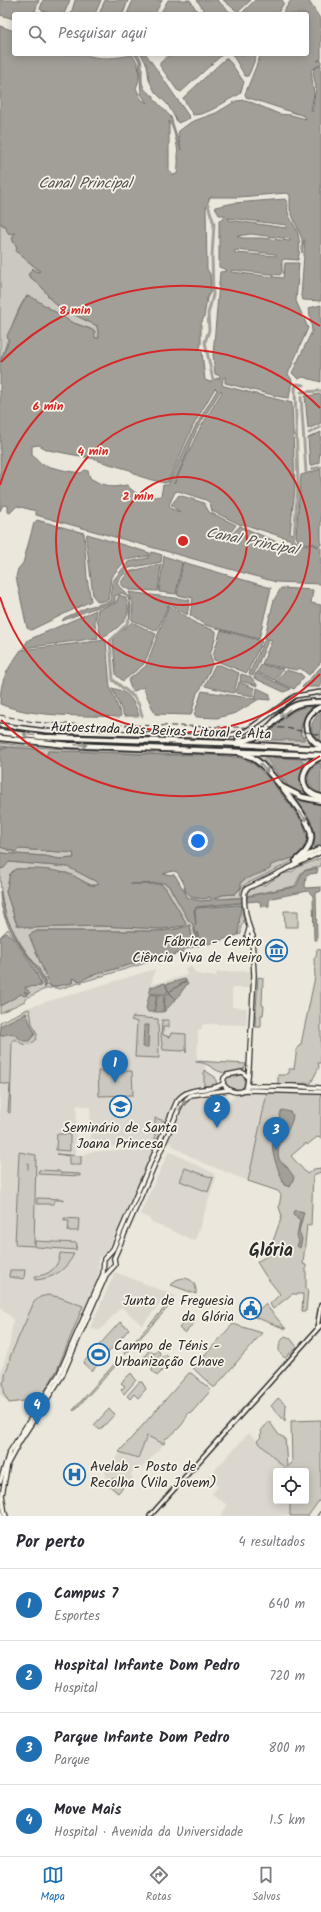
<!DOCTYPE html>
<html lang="pt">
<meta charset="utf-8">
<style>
:root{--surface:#fff;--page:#f2f2f3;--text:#2b2b33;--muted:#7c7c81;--line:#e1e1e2;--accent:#1f6fb2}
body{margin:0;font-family:Kalam,sans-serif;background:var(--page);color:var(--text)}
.controls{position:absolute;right:12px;bottom:12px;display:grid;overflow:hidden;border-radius:4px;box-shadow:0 2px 10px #0003}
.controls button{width:36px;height:36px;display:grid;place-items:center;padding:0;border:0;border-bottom:1px solid var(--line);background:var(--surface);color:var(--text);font:20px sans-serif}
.you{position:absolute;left:198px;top:841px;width:14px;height:14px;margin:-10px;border:3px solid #fff;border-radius:50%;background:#1a73e8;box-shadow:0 0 0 6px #1a73e833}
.badge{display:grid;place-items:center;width:26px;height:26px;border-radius:50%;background:var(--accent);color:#fff;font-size:13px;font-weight:700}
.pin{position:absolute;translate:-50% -33px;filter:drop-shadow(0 1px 2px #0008)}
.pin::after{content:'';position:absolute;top:21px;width:14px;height:12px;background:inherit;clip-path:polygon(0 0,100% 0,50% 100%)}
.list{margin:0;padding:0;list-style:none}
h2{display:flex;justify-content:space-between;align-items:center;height:52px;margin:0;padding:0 16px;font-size:17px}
h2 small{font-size:13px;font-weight:400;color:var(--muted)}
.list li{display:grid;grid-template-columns:26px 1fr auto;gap:12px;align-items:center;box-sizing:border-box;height:72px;padding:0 16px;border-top:1px solid var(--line)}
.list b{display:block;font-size:15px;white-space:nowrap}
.list p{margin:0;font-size:13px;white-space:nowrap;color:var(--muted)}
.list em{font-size:13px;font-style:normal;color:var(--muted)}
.icon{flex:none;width:22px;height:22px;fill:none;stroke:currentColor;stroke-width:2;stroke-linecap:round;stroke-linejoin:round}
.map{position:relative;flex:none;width:321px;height:1516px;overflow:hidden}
.search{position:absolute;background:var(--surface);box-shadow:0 2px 10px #0003;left:12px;right:12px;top:12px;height:44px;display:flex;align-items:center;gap:10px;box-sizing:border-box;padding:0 14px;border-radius:4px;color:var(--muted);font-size:15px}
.sheet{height:340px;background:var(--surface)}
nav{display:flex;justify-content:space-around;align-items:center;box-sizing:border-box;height:56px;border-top:1px solid var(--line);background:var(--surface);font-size:11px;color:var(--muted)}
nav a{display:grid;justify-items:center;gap:2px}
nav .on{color:var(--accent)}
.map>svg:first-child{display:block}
.built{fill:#dbd7ce}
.green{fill:#cbc8bf;stroke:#7b7a75;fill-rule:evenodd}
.water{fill:#a29f98;stroke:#72716c;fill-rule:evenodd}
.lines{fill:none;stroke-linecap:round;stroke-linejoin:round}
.stream{stroke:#72716c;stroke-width:1}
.canal{stroke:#a29f98;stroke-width:3}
.tertiary-casing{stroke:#2b2b2b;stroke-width:6}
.secondary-casing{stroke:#2b2b2b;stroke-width:6}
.primary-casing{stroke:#2b2b2b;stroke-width:6}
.motorway-casing{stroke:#2b2b2b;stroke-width:8}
.tertiary{stroke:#f7f3e8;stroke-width:3}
.secondary{stroke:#f7f3e8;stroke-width:3.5}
.primary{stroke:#f7f3e8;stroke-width:3.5}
.motorway{stroke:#f7f3e8;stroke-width:4.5}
.rail{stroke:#2b2b2b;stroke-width:1;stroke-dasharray:6 3;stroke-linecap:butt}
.oneway{stroke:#918f8a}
.ring{fill:none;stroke:#d62828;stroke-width:2}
.labels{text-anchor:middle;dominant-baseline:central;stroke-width:3.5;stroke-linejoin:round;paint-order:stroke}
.street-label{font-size:14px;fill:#2b2b2b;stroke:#f7f3e8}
.poi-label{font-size:14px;fill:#2b2b2b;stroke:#f7f3e8;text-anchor:end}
.water-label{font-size:15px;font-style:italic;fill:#555451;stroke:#f7f3e8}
.district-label{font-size:18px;font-weight:bold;fill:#2b2b2b;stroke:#f7f3e8}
.centre{fill:#d62828;stroke:#f7f3e8;stroke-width:2}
.ring-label{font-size:12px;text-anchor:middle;font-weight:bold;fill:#d62828;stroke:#f7f3e8;stroke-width:3.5;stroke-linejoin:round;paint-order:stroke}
</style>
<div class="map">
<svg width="321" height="1516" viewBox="0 0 321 1516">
<rect width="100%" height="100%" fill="#ebe7dd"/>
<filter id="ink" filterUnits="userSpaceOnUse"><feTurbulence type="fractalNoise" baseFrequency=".025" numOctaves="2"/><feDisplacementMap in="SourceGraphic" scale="8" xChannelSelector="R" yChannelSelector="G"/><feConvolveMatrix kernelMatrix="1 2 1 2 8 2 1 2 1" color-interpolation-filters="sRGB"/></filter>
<g filter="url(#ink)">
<!-- built -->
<g class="built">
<polygon points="191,966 195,972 197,974 211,976 216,976 217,972 251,971 250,988 232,988 232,1007 247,1008 246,1025 207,1024 202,1025 202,1029 198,1029 198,1036 197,1061 246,1064 246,1066 241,1070 224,1072 205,1063 204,1086 189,1088 179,1095 165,1121 155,1118 155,1143 96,1148 95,1145 91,1145 90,1107 77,1105 75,1155 85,1155 89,1152 151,1148 154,1151 108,1250 98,1258 99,1274 88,1302 56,1374 42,1399 9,1403 0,1395 0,1376 10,1342 13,1319 0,1307 0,1022 29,1007 155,969 151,985 187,975 185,968"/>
<polygon points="246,1093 267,1093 248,1181 201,1162 177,1149 169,1142 169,1138 183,1106 188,1100 196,1097 221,1095 224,1099 230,1101 235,1095"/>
<polygon points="169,1151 213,1173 216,1178 195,1241 150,1221 150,1219 140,1214"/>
<polygon points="115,1272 161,1290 176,1296 173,1300 167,1296 142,1325 121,1307 99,1331 90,1328"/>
<polygon points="249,1433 288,1471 276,1471 276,1501 290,1501 290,1516 221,1516 227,1505 212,1494 218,1486 208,1477"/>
<polygon points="147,1436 164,1444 140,1470 135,1469 131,1474 133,1479 117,1494 103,1481 106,1478 105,1471 122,1451 138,1458"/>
</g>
<!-- green -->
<g class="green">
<path d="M0,223L12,233H16L13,242L17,247L18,253L40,271L38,272L35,271L33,268L28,275L42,287L51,300L59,307L97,326L99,338H95L91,329L71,322L30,296H27C14,311 8,343 0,362Z"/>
<path d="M321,703V706L311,711C307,728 302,735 317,746L245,742L265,733L294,709L305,704ZM312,706L313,707C305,712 299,726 301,735L272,731L296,711Z"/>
<polygon points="0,733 168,743 172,744 48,742 0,736"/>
<path d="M0,743C62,752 125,750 188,753C208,754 236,751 254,762C270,772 289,801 302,816L305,822L310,835L308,843L304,851L289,863L244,885L241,889L240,898C224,896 199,908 186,896L184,887L194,898L210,897L214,899L222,895L235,894L241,888V882C245,878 265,868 270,865C279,861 289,860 297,856C311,850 310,832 303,821L262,769L245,760L188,755L48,751L46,757L39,750L11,747L0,749V747H8L0,746Z"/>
<polygon points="180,744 321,751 321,753"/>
<path d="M247,754L316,757C306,763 303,770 302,781L316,798C287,795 268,772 247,754ZM275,757L301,759C306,774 292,779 308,795L290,788L264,759Z"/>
<polygon points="0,847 15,852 19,849 74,853 74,858 59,859 45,856 0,853"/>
<polygon points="321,858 321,866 306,870 301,873 295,886 246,896 248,890 254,886 265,885 282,874 292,872 298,867"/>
<path d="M8,862L68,867L99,883L97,885H91L67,873L17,869L10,874L6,892L16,923L29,928L99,926L162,929L176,927L185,921L165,887L161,886L126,883H164L169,886L189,921L193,924L196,943L198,932L201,945L193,947L190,925L177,929L160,931H37L31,934V940L50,986L52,987L73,982L52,934L72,978L79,981L90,976L146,960L179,953L59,989C49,984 34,995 25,999V1001L0,1013V1006L21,994L27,995L24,992L25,987L41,986L37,974L13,938L3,935L0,937L8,929L40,973L44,987L46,984C41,970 31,959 23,947C5,921 0,901 0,869L4,868Z"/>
<polygon points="241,903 244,923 241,926 241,934 238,935 240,905 195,910 196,925 194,910 196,907"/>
<polygon points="284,911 298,911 298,927 285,927"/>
<polygon points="317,949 321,950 321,1063 318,1063 319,1067 311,1083 278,1084 278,1075 285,1075 289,1073 289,1069 294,1069 297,1048 301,1044 315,977 314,958 316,957"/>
<polygon points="258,977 263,978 262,1005 264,1006 263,1015 261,1015 261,1027 255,1027"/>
<path d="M28,1009L30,1010L32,1023L37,1034L36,1040C27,1047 24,1046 15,1039L12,1041L10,1113L8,1112L10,1085L0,1083V1022Z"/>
<polygon points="133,1017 158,1019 159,1058 135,1057 137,1022 131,1020"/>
<polygon points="162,1020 169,1020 169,1027 163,1027 163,1035 170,1037 171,1033 186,1034 186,1053 186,1049 183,1051 163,1050 161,1037"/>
<path d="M196,1062V1061L246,1064L244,1069C238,1071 227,1074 221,1072C211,1069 210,1063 196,1062Z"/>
<polygon points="204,1070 215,1077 217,1085 204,1086"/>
<polygon points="98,1071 132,1071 133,1095 99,1096"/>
<polygon points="240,1073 245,1078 244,1085 241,1090 229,1088 225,1083 226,1078"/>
<polygon points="267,1093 321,1094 321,1138 317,1137 307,1145 306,1143 291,1156 307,1174 314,1169 321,1168 321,1172 313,1175 311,1226 307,1225 303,1264 306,1265 306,1289 308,1289 306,1311 302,1311 303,1294 292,1294 273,1309 270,1304 280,1294 265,1275 257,1262 268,1255 282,1216 279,1207 281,1195 278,1191 248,1181"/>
<polygon points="155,1118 165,1121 158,1139 155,1139"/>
<polygon points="57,1134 70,1134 70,1151 56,1150"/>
<polygon points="19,1152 36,1155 34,1246 15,1245"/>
<polygon points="57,1154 81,1156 81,1165 69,1165 69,1156"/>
<polygon points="185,1168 213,1178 208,1192 180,1181"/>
<polygon points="39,1170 59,1171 60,1173 80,1174 80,1176 38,1174"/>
<polygon points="37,1198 63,1199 63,1200 54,1200 54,1204 37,1204"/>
<polygon points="64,1218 79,1219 78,1231 68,1231 69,1221 64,1221"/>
<polygon points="35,1241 77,1243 76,1250 37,1247 35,1247"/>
<path d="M60,1253L74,1254C66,1270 53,1279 35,1280V1276C49,1276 59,1267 60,1253Z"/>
<polygon points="10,1270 25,1270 24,1279 9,1277"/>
<path d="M182,1278C192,1278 197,1284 196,1294L171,1285L176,1280Z"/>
<path d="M48,1295L59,1297L83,1306L57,1370L40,1399L9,1403L5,1396L3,1382L5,1380C4,1371 10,1366 10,1357L34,1302L40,1297Z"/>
<polygon points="169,1303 171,1304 125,1355 124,1353"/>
<polygon points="265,1304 286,1329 252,1316"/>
<polygon points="190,1316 196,1321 185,1333 179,1328"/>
<polygon points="120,1322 129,1329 92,1371 83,1363"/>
<polygon points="233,1324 262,1333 215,1387 213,1387 193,1368"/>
<path d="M285,1336L290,1338L297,1347L285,1358C276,1352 278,1344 285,1336Z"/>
<polygon points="150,1349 154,1354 158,1349 160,1354 150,1366 147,1366 141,1361"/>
<polygon points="165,1354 168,1357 163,1362 168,1365 157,1376 152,1371 152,1367"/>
<polygon points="119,1359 121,1360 74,1411 73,1410"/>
<polygon points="131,1373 136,1380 124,1394 121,1390 125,1386 121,1383"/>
<path d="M189,1373H191L211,1390L192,1412L188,1413C185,1424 174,1434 165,1439L164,1444L147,1436L138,1458L119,1452Z"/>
<polygon points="139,1382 142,1382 146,1389 138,1398 134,1394 130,1399 127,1396"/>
<polygon points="278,1398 286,1405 285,1421 271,1406"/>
<polygon points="109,1409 115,1414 100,1430 94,1425"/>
<polygon points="321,1420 321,1498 308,1516 290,1516 290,1501 306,1501 306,1471 288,1471 257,1441 261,1437 260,1435 262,1433 261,1431 269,1421 279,1435 285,1438 287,1467 292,1463 291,1421"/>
<polygon points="113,1478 123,1487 118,1493 108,1484"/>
</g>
<!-- water -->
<g class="water">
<polygon points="0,0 39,0 35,11 43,14 14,14 14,19 0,15"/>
<path d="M43,0H70L64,14C55,14 47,14 40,9Z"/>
<polygon points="75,0 101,0 95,14 71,14"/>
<polygon points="105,0 128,0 123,14 99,14"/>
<polygon points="133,0 162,0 155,14 127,14"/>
<polygon points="168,0 190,0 199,14 160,14"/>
<polygon points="197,0 217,0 232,14 206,14"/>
<polygon points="223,0 251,0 238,12"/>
<polygon points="255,0 282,0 284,3 277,14 241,14"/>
<path d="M291,0H308L321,20V59L317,61L321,60V64L311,70L314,94L311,109L312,112L316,87L313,73L314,69L321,65V301L303,300L301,297L305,240H304L302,253V239L290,210V195L287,193L239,197H210L206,208L207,269L210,274L211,291L207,298L204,317L201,324V345L199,350L202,352L205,380L210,382L217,378L219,379L220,376L215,374L213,355L220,272L227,271V270L219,267V221L223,219L225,215H219L215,207L234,203L285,199L288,204C285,215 295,223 298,234C300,241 300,253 298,260L285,259L282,260V272L280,275L232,270L231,272L283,278L285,263H299L296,301L308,328L288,374L292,380L289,398L281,397L225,383V377L223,378L222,384L224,386L292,403L295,488L290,533L294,534V539C299,546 306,545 312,544L321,548V584L276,582L36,515V511L17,506L10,513L8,512V506L3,505L0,511V362L9,340L7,336L24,300L27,296H30L71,322L95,331V338H99L97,326L59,307L51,300L42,287L28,275L33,268L35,271L38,272L40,271L18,253L16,250L17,247L12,239L15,233L9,234L6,229L7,227L0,223V26L14,31V54H84C98,60 117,58 132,55C140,61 141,80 136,88L141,99L147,103L141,94L139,61L137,57L133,54H138C149,70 132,86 154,96V99L171,117L181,150L178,134L179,131L191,122L216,113L236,101L246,100L279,114L291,115L306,119L304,116L246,97L245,94L261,54H307V14H282ZM169,121C177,134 180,159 177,174L173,175L169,170ZM228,218L286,225V228L229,220ZM251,234L290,239V241L261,238H242L237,236ZM235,250L276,254V256L235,253ZM215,388L217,390L195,427L168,485H163L161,496C148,499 136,496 127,485L114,487L99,483L90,478L88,471L85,470L81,473L67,471L43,465L32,455V446L39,445L48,450L96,459L99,461L130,470L139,476L152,480L165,483L168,482L193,426ZM221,390L222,392L199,430L174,484L197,429ZM178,491L206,500L210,503L212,511L241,525L243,524L289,539L292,542L284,545L240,526L230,536L222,532V531L230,533L236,525L209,512L204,503L179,495L171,505L180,512L170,508L169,505L175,492Z"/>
<polygon points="141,54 146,54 190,118 178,123 168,105 155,92 149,80 147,65"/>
<polygon points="170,54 223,54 181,92 177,90 160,66 160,63"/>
<polygon points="232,54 257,54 250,72 248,76 245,76"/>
<path d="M226,58L231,63L244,82L240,94C225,100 210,115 193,115L183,98Z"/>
<polygon points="321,305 321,382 303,377 298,379 292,373 293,371 312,331 309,308"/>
<polygon points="321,394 321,423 308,429 305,396"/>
<polygon points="321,432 319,463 310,466 308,438"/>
<polygon points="321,469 321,545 318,546 312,543 307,544 298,541 296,535 301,475"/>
<polygon points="37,520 84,533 87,578 91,601 31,630 27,628 16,577 18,569 23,563 34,523"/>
<polygon points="87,534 150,553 148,556 126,560 111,577 108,600 98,602 93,596 86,539"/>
<path d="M152,552L162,555L161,562L129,568L117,582C118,587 122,589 125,592C133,599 131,610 130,619C127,610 134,599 122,593L115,596V602L89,610L62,621L64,618L88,607L108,602L110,600L112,582L128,562L148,558Z"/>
<polygon points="164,556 182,562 176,594 159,592"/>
<polygon points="183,562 271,588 259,639 205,625 190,615 193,598 177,595"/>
<polygon points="161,564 158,591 129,590 120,584 128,572"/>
<polygon points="281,588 313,590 311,603 321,605 321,662 309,675 300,668 297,670 262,664 272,640 264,639 274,600"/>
<polygon points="129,592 190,600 187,615 169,603 157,631 132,620 133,603"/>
<path d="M119,595L125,597C136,618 117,629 101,638L97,618L98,609L116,603Z"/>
<polygon points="169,605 197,624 216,631 216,635 210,655 213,663 201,688 197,693 191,715 155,714 143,687 132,692 128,680 146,666"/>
<polygon points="96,610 95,623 98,638 23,648 28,640"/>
<polygon points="132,622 156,634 144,664 123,681 116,675 113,642 115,637"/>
<polygon points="221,630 262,641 247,673 214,660 213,655"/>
<path d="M106,640L110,687L121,715L120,717C83,715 34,718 0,704C0,679 7,670 21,650Z"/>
<polygon points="264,641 268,641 253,676 249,674"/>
<polygon points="215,665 220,665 239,673 235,689 237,690 239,682 254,688 254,696 256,696 257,688 270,694 270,700 259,699 236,713 217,718 197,717 194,715 202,691 256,699 253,696 236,693 236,691 233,693 205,686"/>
<polygon points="261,665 283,669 275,680 257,672"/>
<polygon points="321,667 321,687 302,687"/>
<polygon points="286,670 301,674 304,677 294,689 276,681"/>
<polygon points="256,673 291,689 284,692 254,678"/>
<polygon points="241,674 251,677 258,686 240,681"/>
<path d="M112,688C129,692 134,700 139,716H124Z"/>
<path d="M313,706C307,714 301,722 300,734L305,739L304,740H266V738C277,724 294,705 313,706Z"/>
<path d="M321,713V741C308,735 309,720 321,713Z"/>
<path d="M11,747C22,749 42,746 46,757L48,751C88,751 129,754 169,755C188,755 232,753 249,761C264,769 294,810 304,825L307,838L303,849L296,857L271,865L270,869C261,874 247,877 241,882V887L235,894L222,895L214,899L240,898L294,887L297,885L303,871L318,868L317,873L310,874L306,877L305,886L306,888L321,887V891L316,893V895L317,940H314L313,896L308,891L272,898L269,901V906L261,907L260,902L257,901L196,907L194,910L196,925L195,910L197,908L238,905L241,906L238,935L208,944L207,942L200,944L197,932L198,945L193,924L189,921L169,886L164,883L130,884H160L165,887L185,921L186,924L183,926L162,929L99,926L29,928L17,925L6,892L10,874L15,869C32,868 55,869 72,875C80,878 88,888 97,885L99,883L68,867L9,862L4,868L0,869V853L45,856L59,859L74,858L73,853L19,849L15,852L0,847V749ZM173,871L177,872C181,879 185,883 185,890C189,898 204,901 210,897L212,900L201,901L188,898L175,875L163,874Z"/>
<path d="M265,757L301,759L304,762C300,776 297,783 308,795L290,788Z"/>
<path d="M317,763H321V794C311,789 306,783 309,772Z"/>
<path d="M294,799L321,805V844L314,848C317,825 309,815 294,799Z"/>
<path d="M0,891L6,917L22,947L39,969L46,984L45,988C33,951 0,934 0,891Z"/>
<polygon points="190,925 193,947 183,950 183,952 152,961 146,960 90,976 81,981 72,978 72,983 52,987 50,986 29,935 37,931 160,931 177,929"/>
<path d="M6,933C15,937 41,976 41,986L25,987V989H27L30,993L28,994L24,991L27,995L24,996L21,994L0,1006V937Z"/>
<polygon points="185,979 188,983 176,999 169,992 186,981 169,992 166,984"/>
<polygon points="165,983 168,992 165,994 151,994 157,995 154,1012 148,1012 146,1008 151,987"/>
<polygon points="169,993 176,999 164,1012 165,995"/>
<polygon points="157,995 164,995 163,1012 155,1012"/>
<path d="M26,1013L35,1034L29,1041H24C10,1034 18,1031 0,1036V1026Z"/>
<polygon points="144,1025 149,1025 148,1047 143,1047"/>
<path d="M282,1110L290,1112L293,1115C292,1131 272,1145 280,1161L287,1167L294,1177L290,1187L284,1185C281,1175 270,1153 273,1143C274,1139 278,1136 279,1132C281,1125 277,1116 282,1110Z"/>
<polygon points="295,1210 304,1212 299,1231 302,1239 300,1248 297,1246 299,1241 297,1237 300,1219 294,1216 293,1212"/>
</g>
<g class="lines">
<!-- stream -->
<polyline class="stream" points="28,1169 28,1163"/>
<!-- canal -->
<g class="canal">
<polyline points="208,205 214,224 212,256 213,295 208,314 209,330 205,342 213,380"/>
<polyline points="301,392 321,391"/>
<polyline points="301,397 306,472"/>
<polyline points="309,433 321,427"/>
<polyline points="312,469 321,467"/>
<polyline points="294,537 298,485 295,388 297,384 304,385"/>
<polyline points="129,619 126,625 110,641 113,680 134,697 139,705 142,716"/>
</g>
<defs>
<g id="tertiary">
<polyline points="0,725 47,731 224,737 246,731 295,696 321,692"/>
<polyline points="317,1328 321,1305"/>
<polyline points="150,1516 321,1325"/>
</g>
<g id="secondary">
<polyline points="300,859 321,848"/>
<polyline points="249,929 247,936 250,940"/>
<path d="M249,939L253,936C248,927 241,898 246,889L321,852"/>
<path d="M248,1077L242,1072L227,1075L224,1078L223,1084C229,1092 236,1094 245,1090L321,1092"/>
<polyline points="247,1086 292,1086 321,1088"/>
<polyline points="245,1090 247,1086 249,1068 254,975 252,938"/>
<polyline points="114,1258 181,1104 191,1095 228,1090"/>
<path d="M0,1482L9,1453L59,1374L103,1274L104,1259L113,1249L177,1101C190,1084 208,1093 223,1084"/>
<polyline points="0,1506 1,1515"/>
<polyline points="5,1514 2,1495 8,1463 20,1441 62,1376 106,1275 115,1265 114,1258"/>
</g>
<g id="primary">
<polyline points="5,1514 6,1516"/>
<polyline points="1,1515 2,1516"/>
</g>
<g id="motorway">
<path d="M321,707C300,715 303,737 321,746"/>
<polyline points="0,732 43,737 222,743 321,749"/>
<polyline points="0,738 68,745 321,755"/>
<path d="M238,741C270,739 273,714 296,705C304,702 312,702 321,702"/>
<path d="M240,753L252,757L261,764C274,777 314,822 311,838C310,849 304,854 296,861"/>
<path d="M321,757C299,765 296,792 321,797"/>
<polyline points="282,787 302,797 321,801"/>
</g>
</defs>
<!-- tertiary casing -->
<use href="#tertiary" class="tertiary-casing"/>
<!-- secondary casing -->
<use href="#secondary" class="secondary-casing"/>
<!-- primary casing -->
<use href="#primary" class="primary-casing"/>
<!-- motorway casing -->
<use href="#motorway" class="motorway-casing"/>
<!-- tertiary -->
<use href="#tertiary" class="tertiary"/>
<!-- secondary -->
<use href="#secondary" class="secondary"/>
<!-- primary -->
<use href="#primary" class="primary"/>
<!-- motorway -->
<use href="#motorway" class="motorway"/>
<!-- rail -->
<g class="rail">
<polyline points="0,715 33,722 64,724 286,728 321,735"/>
<polyline points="317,1516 321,1510"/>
</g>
</g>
<!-- one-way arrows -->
<defs><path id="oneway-shaft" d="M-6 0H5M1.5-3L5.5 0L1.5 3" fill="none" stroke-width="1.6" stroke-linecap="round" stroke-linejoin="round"/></defs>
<g class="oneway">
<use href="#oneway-shaft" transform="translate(285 713) rotate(141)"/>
<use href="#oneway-shaft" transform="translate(29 735) rotate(-175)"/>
<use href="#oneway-shaft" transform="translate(81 745) rotate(2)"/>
<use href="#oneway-shaft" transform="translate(264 768) rotate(47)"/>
<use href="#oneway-shaft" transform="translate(303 816) rotate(53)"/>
<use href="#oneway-shaft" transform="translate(182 1105) rotate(-59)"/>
</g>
</g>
<!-- distance rings -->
<g class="ring">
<circle cx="183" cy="541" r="64"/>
<circle cx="183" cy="541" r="127"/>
<path d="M320 674A191 191 0 0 1 0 597M0 485A191 191 0 0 1 320 408"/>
<path d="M320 756A255 255 0 0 1 1 720M1 362A255 255 0 0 1 320 326"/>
</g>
<!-- icons -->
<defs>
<symbol id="museum-ring" viewBox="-11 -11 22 22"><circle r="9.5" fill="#f7f3e8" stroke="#1f6fb2" stroke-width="1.5"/><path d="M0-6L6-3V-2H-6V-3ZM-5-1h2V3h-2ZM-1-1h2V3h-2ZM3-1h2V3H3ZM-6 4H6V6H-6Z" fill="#1f6fb2"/></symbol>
<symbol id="university-ring" viewBox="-11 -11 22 22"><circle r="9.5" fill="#f7f3e8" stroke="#1f6fb2" stroke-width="1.5"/><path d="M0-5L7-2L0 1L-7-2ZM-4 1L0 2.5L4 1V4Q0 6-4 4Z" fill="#1f6fb2"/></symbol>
<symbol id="civic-ring" viewBox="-11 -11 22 22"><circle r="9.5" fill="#f7f3e8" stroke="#1f6fb2" stroke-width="1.5"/><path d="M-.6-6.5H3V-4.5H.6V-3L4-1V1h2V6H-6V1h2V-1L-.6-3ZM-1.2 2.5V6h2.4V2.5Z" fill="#1f6fb2"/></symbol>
<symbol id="stadium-ring" viewBox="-11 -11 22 22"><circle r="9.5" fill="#f7f3e8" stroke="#1f6fb2" stroke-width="1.5"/><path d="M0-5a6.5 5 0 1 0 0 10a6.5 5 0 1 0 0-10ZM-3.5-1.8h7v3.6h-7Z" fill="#1f6fb2"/></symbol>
<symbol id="hospital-ring" viewBox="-11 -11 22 22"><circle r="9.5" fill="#f7f3e8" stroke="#1f6fb2" stroke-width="1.5"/><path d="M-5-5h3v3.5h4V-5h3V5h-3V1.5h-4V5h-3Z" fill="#1f6fb2"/></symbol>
</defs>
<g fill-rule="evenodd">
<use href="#museum-ring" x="264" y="938" width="25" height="25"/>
<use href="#university-ring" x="108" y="1094" width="25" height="25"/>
<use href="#civic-ring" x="238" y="1296" width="25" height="25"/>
<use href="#stadium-ring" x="86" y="1342" width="25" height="25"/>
<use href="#hospital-ring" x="62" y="1462" width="25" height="25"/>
</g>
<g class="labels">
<!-- street labels -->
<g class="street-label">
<text transform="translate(161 731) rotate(2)">Autoestrada das Beiras Litoral e Alta</text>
</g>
<!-- poi labels -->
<g class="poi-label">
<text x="262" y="942">Fábrica - Centro<tspan x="262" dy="16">Ciência Viva de Aveiro</tspan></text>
<text x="120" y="1128" text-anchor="middle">Seminário de Santa<tspan x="120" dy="16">Joana Princesa</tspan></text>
<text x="234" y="1301">Junta de Freguesia<tspan x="234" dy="16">da Glória</tspan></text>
<text x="114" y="1346" text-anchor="start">Campo de Ténis -<tspan x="114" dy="16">Urbanização Chave</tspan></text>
<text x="90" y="1467" text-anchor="start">Avelab - Posto de<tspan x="90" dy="16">Recolha (Vila Jovem)</tspan></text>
</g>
<!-- water labels -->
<g class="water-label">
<text x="85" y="184">Canal Principal</text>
<text transform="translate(252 542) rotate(11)">Canal Principal</text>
</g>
<!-- district labels -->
<g class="district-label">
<text x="271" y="1251">Glória</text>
</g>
</g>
<circle cx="183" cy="541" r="6" class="centre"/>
<g class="ring-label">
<text x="75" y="314">8 min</text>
<text x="48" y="410">6 min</text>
<text x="93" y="455">4 min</text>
<text x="138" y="500">2 min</text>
</g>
</svg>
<div class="controls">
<button><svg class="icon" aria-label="locate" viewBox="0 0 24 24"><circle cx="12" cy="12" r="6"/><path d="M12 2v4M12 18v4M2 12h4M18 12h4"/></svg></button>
</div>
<div class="you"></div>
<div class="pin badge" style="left:115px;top:1083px">1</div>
<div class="pin badge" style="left:217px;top:1128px">2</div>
<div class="pin badge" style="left:276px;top:1150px">3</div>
<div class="pin badge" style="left:37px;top:1425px">4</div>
<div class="search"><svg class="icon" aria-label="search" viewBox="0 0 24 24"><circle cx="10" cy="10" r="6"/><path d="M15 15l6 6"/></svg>Pesquisar aqui</div>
</div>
<section class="sheet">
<h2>Por perto<small>4 resultados</small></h2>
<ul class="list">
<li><span class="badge">1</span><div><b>Campus 7</b><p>Esportes</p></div><em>640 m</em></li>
<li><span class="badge">2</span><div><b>Hospital Infante Dom Pedro</b><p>Hospital</p></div><em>720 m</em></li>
<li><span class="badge">3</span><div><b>Parque Infante Dom Pedro</b><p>Parque</p></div><em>800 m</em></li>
<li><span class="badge">4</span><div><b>Move Mais</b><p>Hospital · Avenida da Universidade</p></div><em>1.5 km</em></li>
</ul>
</section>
<nav>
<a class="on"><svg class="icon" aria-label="map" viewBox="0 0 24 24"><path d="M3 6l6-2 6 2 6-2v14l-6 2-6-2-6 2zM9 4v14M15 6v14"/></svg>Mapa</a>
<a><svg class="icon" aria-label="directions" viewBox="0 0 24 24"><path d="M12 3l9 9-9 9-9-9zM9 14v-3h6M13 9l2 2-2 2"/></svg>Rotas</a>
<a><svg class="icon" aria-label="saved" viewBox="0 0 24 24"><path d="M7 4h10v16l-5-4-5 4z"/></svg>Salvos</a>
</nav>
